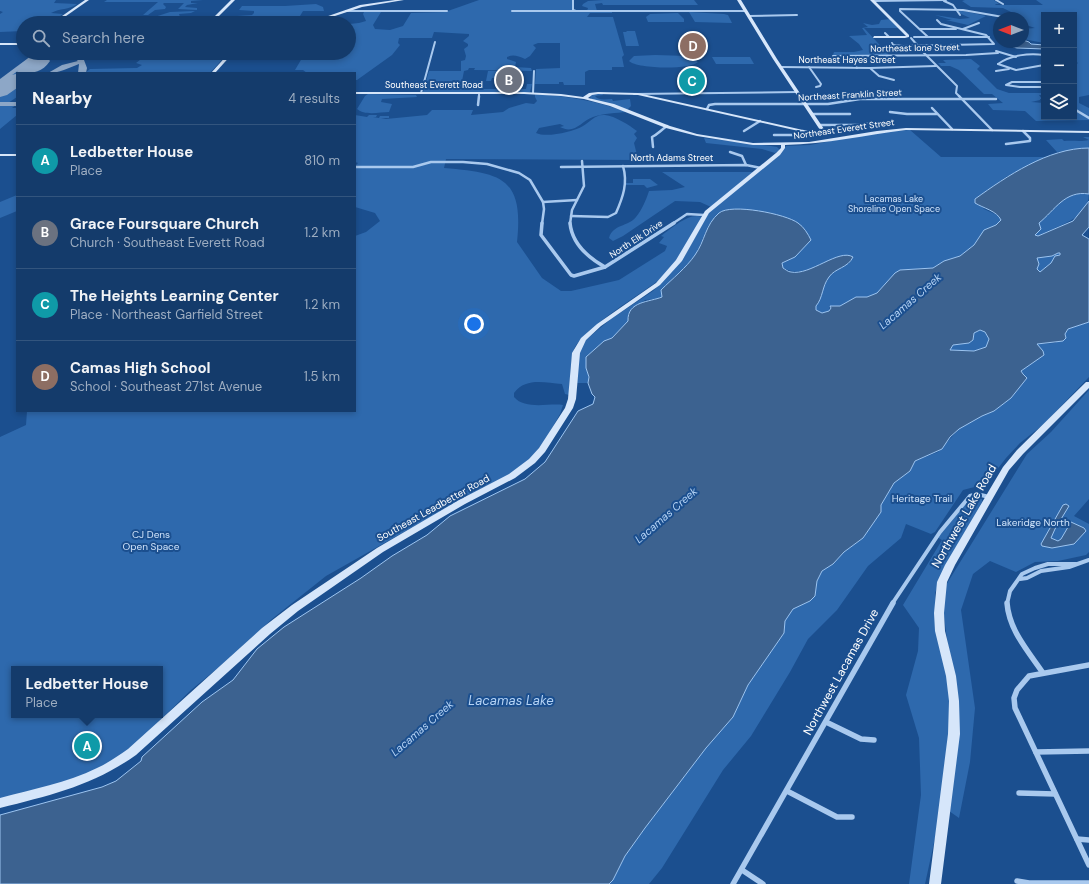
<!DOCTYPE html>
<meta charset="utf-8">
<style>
:root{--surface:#143b6b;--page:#1d4271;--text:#f1f3f6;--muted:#9dadc1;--line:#33557e;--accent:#8bbbb9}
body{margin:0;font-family:"DM Sans",sans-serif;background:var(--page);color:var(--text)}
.controls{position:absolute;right:12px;top:12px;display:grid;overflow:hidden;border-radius:0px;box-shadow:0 2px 6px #0003}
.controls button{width:36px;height:36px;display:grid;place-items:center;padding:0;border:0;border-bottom:1px solid var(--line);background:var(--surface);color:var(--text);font:20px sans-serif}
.compass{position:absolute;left:993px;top:12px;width:36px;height:36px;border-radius:50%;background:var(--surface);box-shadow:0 2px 6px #0003;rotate:270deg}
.you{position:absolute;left:474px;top:324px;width:14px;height:14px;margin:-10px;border:3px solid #fff;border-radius:50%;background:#1a73e8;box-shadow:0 0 0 6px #1a73e833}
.badge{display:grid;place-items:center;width:26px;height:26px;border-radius:50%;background:var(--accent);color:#fff;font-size:13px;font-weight:700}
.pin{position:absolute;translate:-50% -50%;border:2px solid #fff;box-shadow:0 1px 4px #0006}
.popup{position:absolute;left:11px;top:666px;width:152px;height:52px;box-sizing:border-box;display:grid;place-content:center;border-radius:0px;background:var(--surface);filter:drop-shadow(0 1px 3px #0005);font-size:13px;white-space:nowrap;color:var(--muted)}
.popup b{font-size:15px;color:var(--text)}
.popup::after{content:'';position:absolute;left:50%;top:100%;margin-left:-8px;border:8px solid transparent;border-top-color:var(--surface)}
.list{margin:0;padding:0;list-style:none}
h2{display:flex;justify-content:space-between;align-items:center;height:52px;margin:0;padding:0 16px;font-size:17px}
h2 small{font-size:13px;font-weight:400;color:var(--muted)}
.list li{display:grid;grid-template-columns:26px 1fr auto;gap:12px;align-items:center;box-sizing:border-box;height:72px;padding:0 16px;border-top:1px solid var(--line)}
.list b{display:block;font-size:15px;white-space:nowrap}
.list p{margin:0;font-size:13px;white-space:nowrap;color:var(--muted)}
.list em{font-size:13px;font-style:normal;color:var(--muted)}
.icon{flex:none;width:22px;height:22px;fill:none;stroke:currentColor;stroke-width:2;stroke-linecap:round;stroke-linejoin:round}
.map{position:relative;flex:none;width:1089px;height:884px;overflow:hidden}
.search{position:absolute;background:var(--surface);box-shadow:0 2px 6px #0003;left:16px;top:16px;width:340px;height:44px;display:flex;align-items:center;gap:10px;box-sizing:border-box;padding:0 14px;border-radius:22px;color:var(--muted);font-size:15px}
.panel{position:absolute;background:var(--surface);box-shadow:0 2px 6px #0003;left:16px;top:72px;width:340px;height:340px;border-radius:0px}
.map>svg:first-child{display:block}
.green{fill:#2e69ad;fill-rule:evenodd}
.water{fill:#3c6290;stroke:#9cc4f0;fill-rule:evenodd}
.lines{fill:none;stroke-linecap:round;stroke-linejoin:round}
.taxiway{fill:#8da7c7;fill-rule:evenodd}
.runway{fill:#8da7c7;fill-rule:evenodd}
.street-far4{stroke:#a9c9ee;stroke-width:2}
.street-far3{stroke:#a9c9ee;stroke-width:2.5}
.street-far2{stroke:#a9c9ee;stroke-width:3.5}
.street-far1{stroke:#a9c9ee;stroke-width:4}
.street{stroke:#a9c9ee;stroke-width:5.5}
.secondary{fill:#d6e6fa;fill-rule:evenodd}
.labels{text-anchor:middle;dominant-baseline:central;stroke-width:4;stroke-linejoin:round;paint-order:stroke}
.far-street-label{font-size:9px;fill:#fff;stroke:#1b4f8f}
.far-park-label{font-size:9px;fill:#cfe3fa;stroke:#1b4f8f}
.park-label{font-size:10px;fill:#cfe3fa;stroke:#1b4f8f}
.street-label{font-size:10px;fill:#fff;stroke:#1b4f8f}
.water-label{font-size:11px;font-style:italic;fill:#b5d3f5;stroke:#1b4f8f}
.near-street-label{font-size:12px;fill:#fff;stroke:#1b4f8f}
.near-water-label{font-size:13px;font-style:italic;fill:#b5d3f5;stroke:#1b4f8f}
</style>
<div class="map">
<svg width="1089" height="884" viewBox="0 0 1089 884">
<rect width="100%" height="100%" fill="#1b4f8f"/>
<!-- green -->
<g class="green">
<path d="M0,0H56L54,3L77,4C69,10 60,8 51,13L63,14L51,23H23V31L0,32V14L3,12L0,11Z"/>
<polygon points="107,0 203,0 191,1 191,3 198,3 187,5 185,7 197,8 197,10 178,9 184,3 164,3 163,4 166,7 165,9 155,10 148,15 143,15 158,2 104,2"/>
<path d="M479,0H572V10L587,11L588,8L582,6L583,4L588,1L603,0H694L698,5H603L602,3L595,4L597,11L612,12V13H590L587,17H613L624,55L622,57L624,67H612V70H589L585,72V85H564L563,82H559V84H535L536,69L560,68V43H538L533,45L536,48L530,56L525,59C518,56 513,54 507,57V59L516,62L515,67L531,68L532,71L474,70L475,68H469L468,70L464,71L461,86H479L480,89H526L527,84H532L530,92H423L429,71H461V61L465,60L466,56L464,49L468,46V44L463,41L469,36V34L434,32L432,38H399L398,43L400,45L392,55L357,80H355V73H307L303,70H295L305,53H349V24L359,23L366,21L363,14L364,12H355H381L373,25L375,29L390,30L403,26L411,13L445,12Z"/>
<polygon points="965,0 994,0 999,4 995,4 996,5 1043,5 1036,0 1089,0 1089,95 1079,97 1079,103 1089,108 1089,120 1036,121 1025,111 993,110 988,104 1003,103 992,94 984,94 959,70 950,66 941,66 938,63 946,63 943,60 971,59 980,66 977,69 997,89 1009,93 1044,93 1044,95 1039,95 1042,99 1040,99 1040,100 1031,102 1044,103 1044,117 1074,117 1074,66 1078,63 1074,60 1074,15 1044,15 1044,43 1023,39 1023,29 1035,28 1023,24 1023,21 1025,20 1023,18 1003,8 971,7 962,1"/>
<polygon points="316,4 323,7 324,11 303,11 300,16 278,18 274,23 233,23 237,16 252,15 254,13 254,11 239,10 242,6 285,6"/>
<polygon points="959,10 986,16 968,25 946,20 952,20 935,15 960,19 970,18 959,13"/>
<polygon points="195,11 191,13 179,14 180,17 184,18 176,23 136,23 170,12"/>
<polygon points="689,12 724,14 728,15 732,23 695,22"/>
<polygon points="678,13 684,19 684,22 648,22 646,17 650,14"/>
<polygon points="890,19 899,28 864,28 889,55 833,55 834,52 854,52 863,50 859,44 849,36 867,35 862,28 868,27 863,23 872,25 879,24 881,20"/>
<polygon points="626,31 635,31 639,46 626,46 623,32 627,32"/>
<polygon points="40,53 50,53 23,73 17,73 17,77 0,90 0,83"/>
<polygon points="149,53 228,53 210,73 85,73 90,69 137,68 142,65 136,63"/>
<path d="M655,55L688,56L698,62C690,70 637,69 629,61L634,56Z"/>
<polygon points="712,57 750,57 754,64 716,64"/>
<polygon points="488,71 516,71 516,77 492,78 491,81 486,81"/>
<polygon points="17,81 17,97 8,103 0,103 0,93"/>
<path d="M602,93L603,95L595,96C599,101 606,99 612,99L613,101L630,99L631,106L627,110L591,99L590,96L592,94Z"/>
<path d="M368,94L416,95L417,97L382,99L381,102L392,104L389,112C380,112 365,116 357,109L365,96Z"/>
<path d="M535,94C568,96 597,101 627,112C616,113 604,113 593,117C581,121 575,135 560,127L564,126L560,124L539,128L536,133C546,138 573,132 583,126C590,122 595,114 605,115C615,116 629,125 637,131L634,134L637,138L634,143L638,159L640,160L446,159L444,168C501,173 524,177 517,242L542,278L561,291H571L619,280L665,251L667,246L659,243L664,237L661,236C671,229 689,212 702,217C692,236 680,262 664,276C642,294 584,327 574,349C570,361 570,382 569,395L565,394L562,384C545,383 526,377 514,393V397C525,410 548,403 563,405L560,414L546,439L530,459L515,472L482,488L326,576L272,619L224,663L191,690L143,737L118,759L90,776L0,799V437L26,425L27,411H355V236L366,232L380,221L375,213L355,207V166L358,163L355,162V115L367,117L369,115H377L376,117H373L379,118L380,116H389V118H381L386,119L427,115L432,110H473L471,115L503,112L509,108L526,103L534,104L537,101L535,97ZM14,669H160V715H14Z"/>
<polygon points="0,104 17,104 12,108 17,108 17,115 0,129"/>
<path d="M910,130L941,157H1046L1006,177L975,199L984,209L999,216L1001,220L996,225L984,230L974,245L960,256L944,261L933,268L900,270L895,273L877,293L867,297H856L840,306H830L829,311L822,313L816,310V306L829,276L850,255C825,257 808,280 783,268L782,263L795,257L772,213L744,210L731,209L720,212L708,226L696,254L686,266L672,279L663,297L656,299L645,300L628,314V321L612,338L604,341L586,357C586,366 590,375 588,383H576L577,354L582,343L611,319L653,291L682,261L709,212L776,158L786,146L810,145L878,132Z"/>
<path d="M1083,137H1089V148L1057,152L1046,140L1062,139L1064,141C1073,140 1080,142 1089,140Z"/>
<polygon points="704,138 771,146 777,147 780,150 775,153 762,149 706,143"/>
<path d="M662,172H753L711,207L700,202L675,201L623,236L613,241L609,238C613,224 628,227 636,217C642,210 646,200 649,191L672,190L685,187Z"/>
<polygon points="633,179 650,179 658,185 647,188 644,185 625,185 625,183 633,183"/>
<path d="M1081,193L1089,194C1089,219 1056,226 1038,236L1035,235L1039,223L1057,204L1067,196Z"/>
<polygon points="17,195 17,211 0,218 0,202"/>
<path d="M1060,252C1057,260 1047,267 1040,272L1037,269V258L1052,256Z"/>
<path d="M1089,322V377L1044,424L1020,443L1006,458L986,484L963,490L935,532L931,534L906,524L901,538L868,566L837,610L808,639L790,672L751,736L723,770L662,868L649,884H609L613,880L625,856L645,828L706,748L733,717L748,685L784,633L785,621L793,609L810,601L815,596L817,581L822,571L833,564L844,552L863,538L881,512V505L894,483L910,471L915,461L938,452L959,429L982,416L994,411L1011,398L1027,378L1021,371L1035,361L1041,350L1036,344L1055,343L1065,336C1067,323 1080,326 1089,322Z"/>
<polygon points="980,330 985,332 989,339 987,347 974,351 950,350 953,345 969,343 973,340 974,333"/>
<polygon points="1089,390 1089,499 1074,516 1089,524 1089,552 1086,555 1058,561 1035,562 1016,572 990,561 973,574 961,610 975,708 970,762 959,818 949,811 958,706 946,632 943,607 946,585 1027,454 1051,432"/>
<polygon points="971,496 982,499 982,502 944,570 935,593 936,619 952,691 942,806 925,884 909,884 921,795 919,738 906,695 918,651 919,628 903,605 942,540 937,537"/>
</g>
<!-- water -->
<g class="water">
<polygon points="1023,40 1029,42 1031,44 1044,45 1044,49 1017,48 1013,47 1009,42 1023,42"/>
<path d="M1089,148V194C1065,190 1055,210 1039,223L1041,229L1035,235L1038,236L1073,221L1089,201V227L1082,235L1089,239V322L1068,329L1065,334L1066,338L1063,341L1037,344L1043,351L1044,355L1021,371L1023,374L1027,378L1011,398L994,411L982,416L959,429L950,437L942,449L915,461L910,471L894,483L881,505V512L863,538L844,552L833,564L822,571L817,581L815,596L810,601L793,609L785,621L784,633L748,685L733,717L706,748L645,828L625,856L613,880L609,884H0V815L102,787L116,781L141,761L142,757L202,702L233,680L257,649L284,627L361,578L392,556L427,535L450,516L525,479L545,462L578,411L593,404L595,397L592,394L588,383L589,377L586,368V357L604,341L612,338L628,321C627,301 650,302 662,297L661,290C673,278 686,268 695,255C705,241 705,225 719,213C731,203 786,214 798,223C804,227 808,234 811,240L795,257L782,263L783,268C785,269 788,272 791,272C810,276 839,248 853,257C848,268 835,268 829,277C822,286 823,298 816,306V310L822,313L829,311L831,308L830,306H840L856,297H867L877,293L895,273L900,270L933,268L944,261L960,256L974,245L984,230L996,225L1001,220C997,211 983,208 975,203V199C1007,176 1048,148 1089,148ZM1060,253V255L1055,256L1051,263L1040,272L1037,269L1039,264L1037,258L1052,256L1058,253ZM980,330L985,332L989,339L986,347L974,351L950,350L953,345L969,343L973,340L974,333Z"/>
<polygon points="1066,504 1069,506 1055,529 1051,538 1058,541 1061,539 1071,522 1084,528 1086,531 1074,544 1052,548 1042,546 1041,544 1063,505"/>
</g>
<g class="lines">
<!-- taxiway -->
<g class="taxiway">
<polygon points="35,53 42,53 0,84 0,79"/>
<polygon points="48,53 56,53 43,62 39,62 39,60"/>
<path d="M67,53H75L84,60L87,68L86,73H78L79,64C69,68 59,73 48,73L62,65L78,61Z"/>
<rect x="0" y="102" width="17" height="4"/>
</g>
<!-- runway -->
<path class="runway" d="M41,56L47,57L50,61C41,74 31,73 17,73V88L7,95L0,97V82L11,75L16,74C19,66 32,58 41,56Z"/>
<!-- street-far4 -->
<g class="street-far4">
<polyline points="573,0 573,10 576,11"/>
<polyline points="996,0 1003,4"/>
<polyline points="874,1 946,0"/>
<polyline points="944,1 953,5 960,15"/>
<polyline points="346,11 447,11"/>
<polyline points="512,11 746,11"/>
<polyline points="749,16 797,15"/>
<polyline points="56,22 108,22"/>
<polyline points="920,29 956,29"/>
<polyline points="963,29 979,23"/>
<polyline points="885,33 889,37"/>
<polyline points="914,37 989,37"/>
<polyline points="928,37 900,11 900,9 963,10 1003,17"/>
<polyline points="911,38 918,46"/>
<polyline points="892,43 893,45 903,46 994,44 986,35 941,24 937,20"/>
<polyline points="922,51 957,86 956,93 960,97"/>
<polyline points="996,51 1016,57"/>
<polyline points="833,56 966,55 998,53"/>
<polyline points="847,56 857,68"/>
<path d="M998,64C1010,55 1029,53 1044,55"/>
<polyline points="998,64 1016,70 1044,65"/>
<polyline points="781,67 870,68 936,66"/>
<polyline points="809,67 821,84 820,86 816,87"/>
<polyline points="870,68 879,76 894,80"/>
<polyline points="996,71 1009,69"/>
<polyline points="1044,82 1012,82 1006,85 1020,87 1044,87"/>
<polyline points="421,93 435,42"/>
<polyline points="533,93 534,71"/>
<polyline points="634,94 797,92"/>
<polyline points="479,97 479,93"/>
</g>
<!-- street-far3 -->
<g class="street-far3">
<polyline points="959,96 992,130"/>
<polyline points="478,105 479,96"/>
<polyline points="932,108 952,129"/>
<polyline points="707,109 709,105 715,104 828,104 860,99 996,99"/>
<polyline points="1074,109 1089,118"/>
<polyline points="890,112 907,114 937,114"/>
<polyline points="812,114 850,114"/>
<polyline points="819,125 858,125 874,123"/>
<polyline points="744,131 760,121"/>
<polyline points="774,135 794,135 803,131"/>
<polyline points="1006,144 1030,141 1030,138 1023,131"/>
<path d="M653,147L652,137C658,134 661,130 667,126"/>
<polyline points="730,152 742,156 746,165"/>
<polyline points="355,167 413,167 431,162 463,162 487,164 519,173 530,180 543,202 544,209 542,224"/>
<polyline points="561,167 746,165 761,168"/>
<polyline points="543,202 577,200"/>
<path d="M571,216L608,217L616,213C623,197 628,183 623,166"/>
<polyline points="570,224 572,210 584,186 582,161"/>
<polyline points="672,224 687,214 704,215"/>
</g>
<!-- street-far2 -->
<g class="street-far2">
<polyline points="542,223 541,235 571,275 574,276 605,267 674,223"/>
<path d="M570,223C572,244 587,257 605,267"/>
</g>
<!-- street-far1 -->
<g class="street-far1">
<polyline points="1020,579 1027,578 1041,571 1069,567 1089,560"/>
<polyline points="892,604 940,532 970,496 977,494 989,497"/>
<polyline points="1007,604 1010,591 1022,574 1035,568 1048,564 1076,564"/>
</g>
<!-- street -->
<g class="street">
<path d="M1007,603C1009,630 1028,651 1043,673"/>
<polyline points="1089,665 1029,676 1017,690 1014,698 1015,708 1089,865"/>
<polyline points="826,722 861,739 874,740"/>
<polyline points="1036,752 1089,751"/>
<polyline points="787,791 837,817 852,817"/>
<polyline points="1019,793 1055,794"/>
<polyline points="1077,839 1089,840"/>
<polyline points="742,870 763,884"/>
<polyline points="1017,881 1029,883 1089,883"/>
<polyline points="733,884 893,603"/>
</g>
<!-- secondary -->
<g class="secondary">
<polygon points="85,0 89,0 56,23 52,23"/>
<polygon points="231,0 235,0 212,23 208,23"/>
<polygon points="395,0 404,0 362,7 314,23 308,23 360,5"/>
<path d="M737,0H741L777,59L828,135V136L803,132L638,95L598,94L592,95L588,98L614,104L670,126L697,134L753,143L809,142L877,131L906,128L1089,131V133L906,130C866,135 826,144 785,145V148L780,155L709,213L682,261L660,285L601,326L586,340L580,353L576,399L573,408L545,452L535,463L515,478L465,504L383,552L298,611L270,634L136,755C92,786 51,795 0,808V798C32,789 67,783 97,768C108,763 118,756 128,749L262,628L292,605L377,548L459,500L509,474L529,459L539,448L565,408L568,399L572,353L581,338L597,324L656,283L676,260L705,211L776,153L781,148V145H753L697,136L666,128L610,106L584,99L561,96L524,94H355V92H524L561,94L583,97L589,93L598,92L638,93L803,130L822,133L773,59Z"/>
<polygon points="870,0 874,0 909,35 909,37 905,38 873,38 874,36 906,36"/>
<rect x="0" y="43" width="23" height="2"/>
<polygon points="229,53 233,53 215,73 211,73"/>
<rect x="0" y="154" width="17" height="2"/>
<polygon points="1086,382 1089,382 1089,388 1023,454 1009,470 955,565 947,582 944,613 945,631 956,676 959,701 960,734 941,884 929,884 948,734 949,701 946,676 935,631 934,613 937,582 945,565 1003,467 1017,450"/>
</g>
</g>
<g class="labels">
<!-- far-street labels -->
<g class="far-street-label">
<text transform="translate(915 48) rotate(-1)">Northeast Ione Street</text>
<text x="847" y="60">Northeast Hayes Street</text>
<text x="434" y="85">Southeast Everett Road</text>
<text transform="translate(850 95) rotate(-3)">Northeast Franklin Street</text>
<text transform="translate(844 129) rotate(-8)">Northeast Everett Street</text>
<text x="672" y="158">North Adams Street</text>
<text transform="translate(636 239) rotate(-33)">North Elk Drive</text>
</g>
<!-- far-park labels -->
<g class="far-park-label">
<text x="894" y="199">Lacamas Lake<tspan x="894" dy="10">Shoreline Open Space</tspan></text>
</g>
<!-- park labels -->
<g class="park-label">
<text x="922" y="498">Heritage Trail</text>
<text x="1033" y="522">Lakeridge North</text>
<text x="151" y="534">CJ Dens<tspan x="151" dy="12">Open Space</tspan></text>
</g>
<!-- street labels -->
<g class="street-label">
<text transform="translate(433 508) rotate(-29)">Southeast Leadbetter Road</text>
</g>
<!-- water labels -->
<g class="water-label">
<text transform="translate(910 301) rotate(-41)">Lacamas Creek</text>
<text transform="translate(666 515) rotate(-41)">Lacamas Creek</text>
<text transform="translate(422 728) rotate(-41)">Lacamas Creek</text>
</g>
<!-- near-street labels -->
<g class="near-street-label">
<text transform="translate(964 516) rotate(-60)">Northwest Lake Road</text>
<text transform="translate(841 672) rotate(-61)">Northwest Lacamas Drive</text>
</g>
<!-- near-water labels -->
<g class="near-water-label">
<text x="511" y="700">Lacamas Lake</text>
</g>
</g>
</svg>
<div class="controls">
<button>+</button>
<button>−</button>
<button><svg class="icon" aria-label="layers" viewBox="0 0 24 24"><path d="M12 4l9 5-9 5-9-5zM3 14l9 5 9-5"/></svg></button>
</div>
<svg class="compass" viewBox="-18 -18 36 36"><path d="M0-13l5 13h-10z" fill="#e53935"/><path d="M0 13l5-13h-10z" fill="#9dadc1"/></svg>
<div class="you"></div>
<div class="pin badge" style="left:87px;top:746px;background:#0f9aa8">A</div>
<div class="popup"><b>Ledbetter House</b>Place</div>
<div class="pin badge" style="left:509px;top:80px;background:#6b7280">B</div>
<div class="pin badge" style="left:692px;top:81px;background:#0f9aa8">C</div>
<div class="pin badge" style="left:693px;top:46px;background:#8d6e63">D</div>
<div class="search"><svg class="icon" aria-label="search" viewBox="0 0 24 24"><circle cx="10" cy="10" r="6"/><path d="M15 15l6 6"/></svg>Search here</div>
<section class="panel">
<h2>Nearby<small>4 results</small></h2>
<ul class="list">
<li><span class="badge" style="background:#0f9aa8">A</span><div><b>Ledbetter House</b><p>Place</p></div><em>810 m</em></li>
<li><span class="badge" style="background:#6b7280">B</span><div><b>Grace Foursquare Church</b><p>Church · Southeast Everett Road</p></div><em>1.2 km</em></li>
<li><span class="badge" style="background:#0f9aa8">C</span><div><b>The Heights Learning Center</b><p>Place · Northeast Garfield Street</p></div><em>1.2 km</em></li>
<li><span class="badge" style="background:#8d6e63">D</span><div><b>Camas High School</b><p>School · Southeast 271st Avenue</p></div><em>1.5 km</em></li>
</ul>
</section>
</div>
